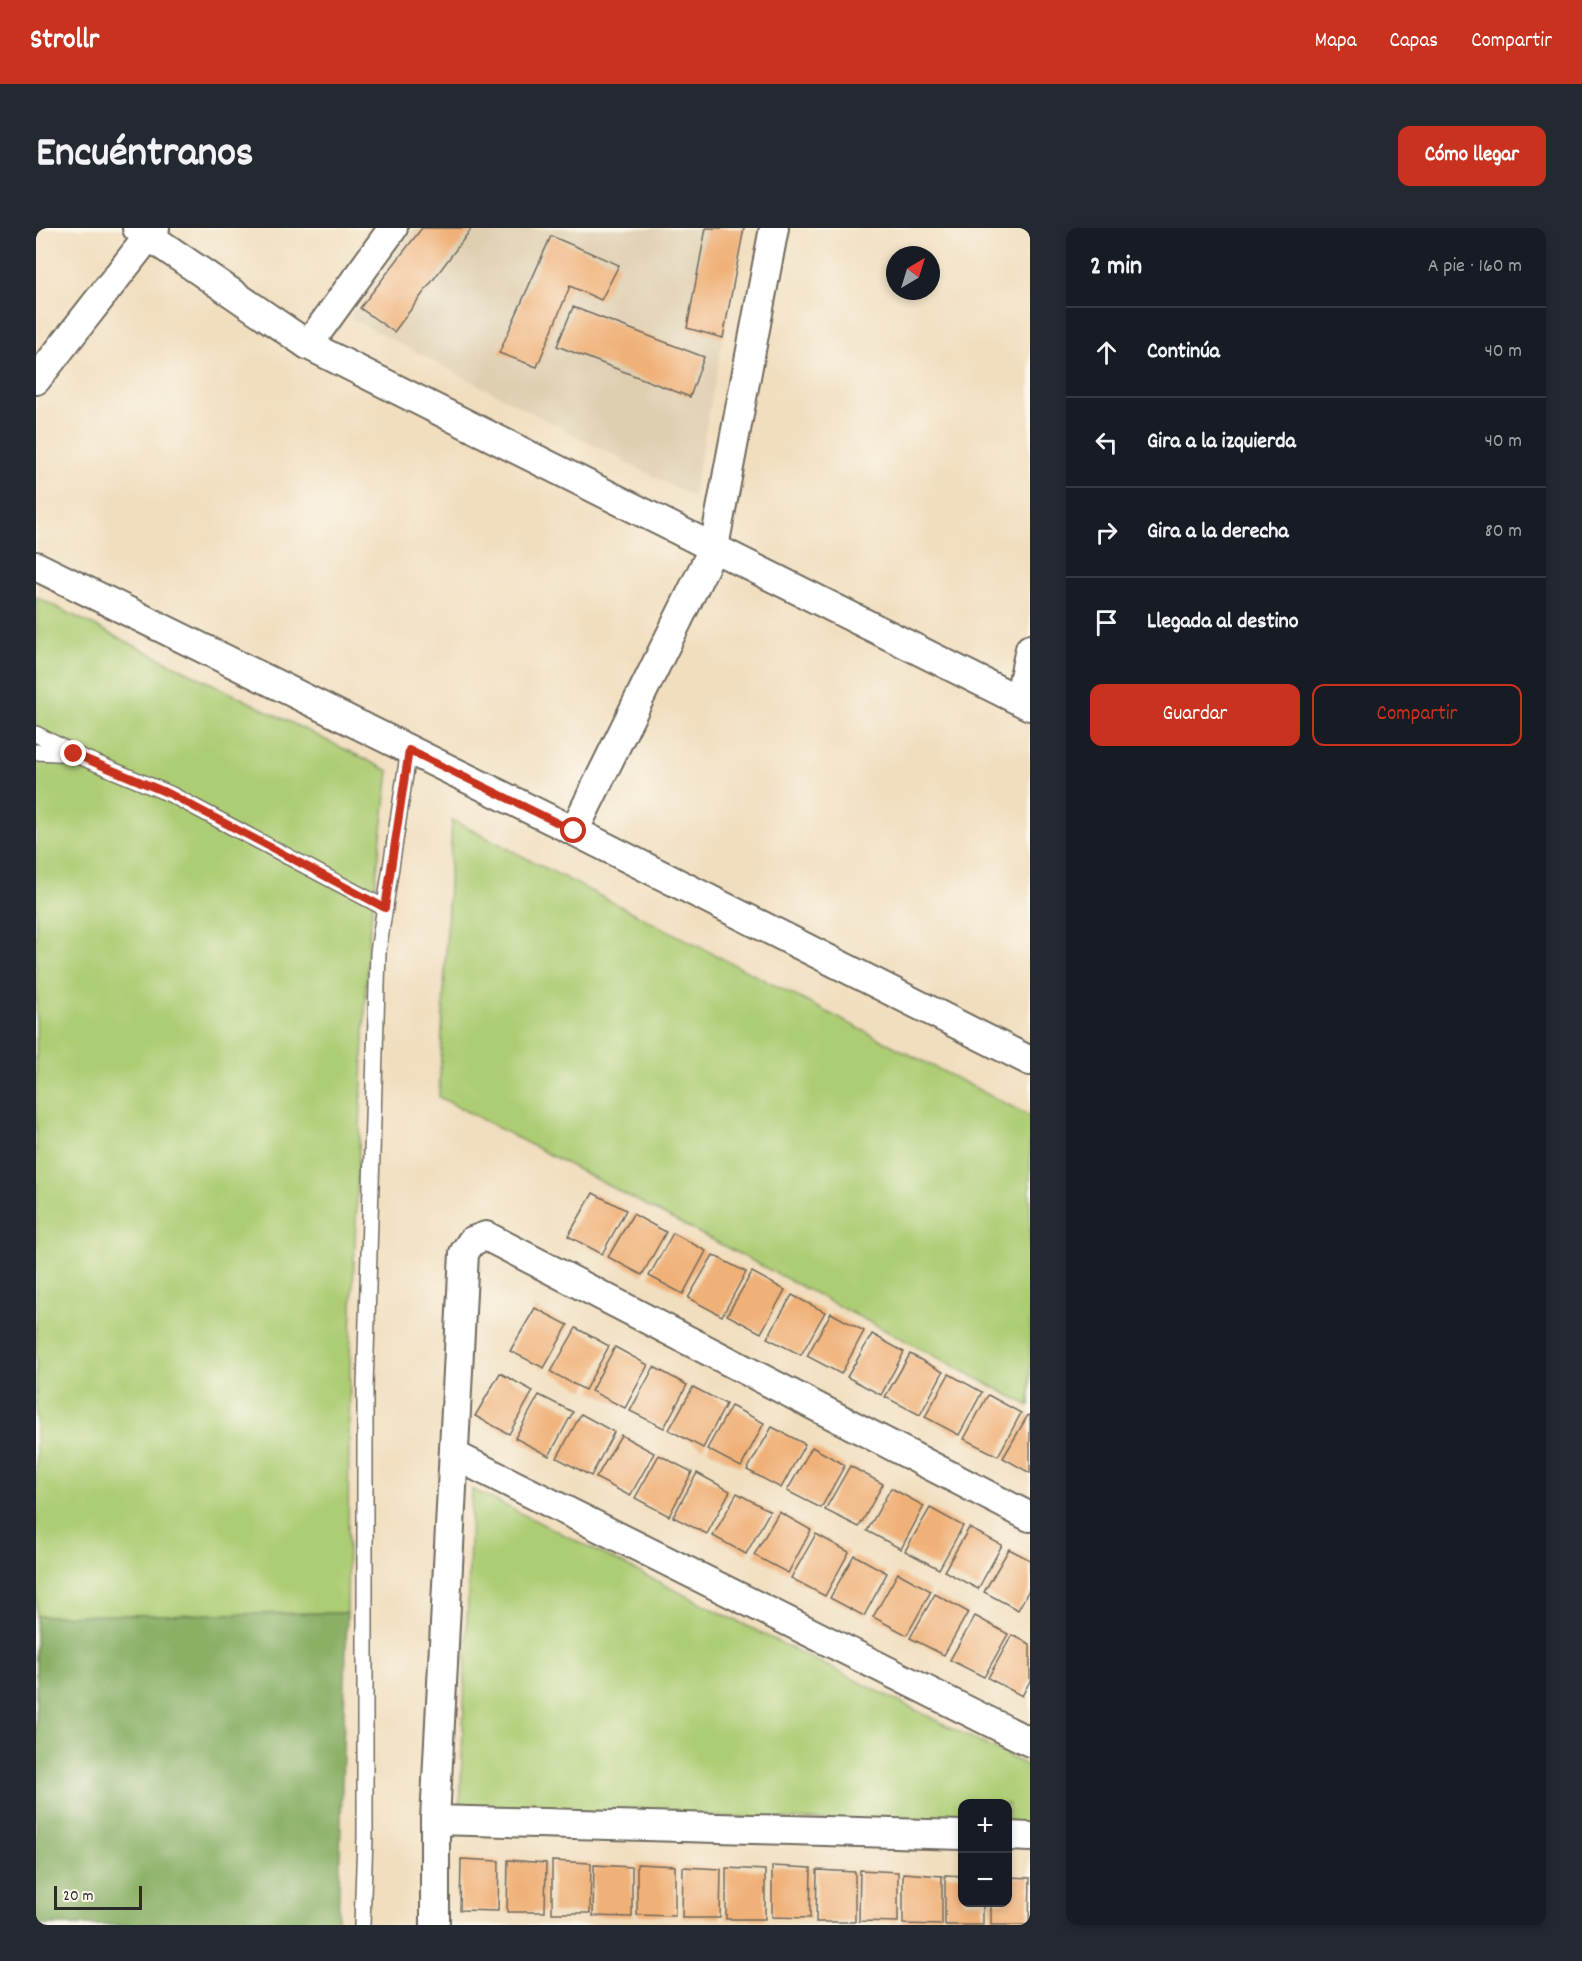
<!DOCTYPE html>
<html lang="es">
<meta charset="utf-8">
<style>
:root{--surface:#171b24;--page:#242831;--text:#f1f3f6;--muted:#9ea1a6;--line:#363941;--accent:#c8321e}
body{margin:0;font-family:Dekko,sans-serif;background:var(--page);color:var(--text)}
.controls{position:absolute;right:18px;bottom:18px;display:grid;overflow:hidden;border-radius:12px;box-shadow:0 3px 9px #0003}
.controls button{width:54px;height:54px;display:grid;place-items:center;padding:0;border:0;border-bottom:2px solid var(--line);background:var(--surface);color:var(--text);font:30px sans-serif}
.compass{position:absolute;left:850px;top:18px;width:54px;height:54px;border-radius:50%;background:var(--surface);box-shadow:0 3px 9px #0003;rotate:38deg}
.scale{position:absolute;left:18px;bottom:15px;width:88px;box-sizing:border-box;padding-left:6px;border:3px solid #2b2b2b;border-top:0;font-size:16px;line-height:21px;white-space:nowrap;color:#2b2b2b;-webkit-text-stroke:4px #fbf7ec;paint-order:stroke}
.stop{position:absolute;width:18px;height:18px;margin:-14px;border:4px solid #c8321e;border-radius:50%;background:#fff}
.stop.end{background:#c8321e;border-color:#fff;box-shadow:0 2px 6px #0008}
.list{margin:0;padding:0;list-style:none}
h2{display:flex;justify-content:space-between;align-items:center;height:78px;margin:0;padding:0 24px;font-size:26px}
h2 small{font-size:20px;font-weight:400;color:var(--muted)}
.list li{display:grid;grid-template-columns:39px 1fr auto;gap:18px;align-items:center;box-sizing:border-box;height:90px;padding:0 24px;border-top:2px solid var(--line)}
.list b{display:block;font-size:22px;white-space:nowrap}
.list em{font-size:20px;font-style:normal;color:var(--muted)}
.actions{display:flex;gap:12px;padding:18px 24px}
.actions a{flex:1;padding:14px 0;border:2px solid var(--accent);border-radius:12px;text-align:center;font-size:21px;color:var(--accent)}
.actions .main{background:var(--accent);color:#fff}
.icon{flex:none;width:33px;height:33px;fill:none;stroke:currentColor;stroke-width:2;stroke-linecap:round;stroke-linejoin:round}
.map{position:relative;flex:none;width:994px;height:1697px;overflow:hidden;border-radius:12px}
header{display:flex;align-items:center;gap:36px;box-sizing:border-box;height:84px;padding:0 30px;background:var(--accent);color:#fff}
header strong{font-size:28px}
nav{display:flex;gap:33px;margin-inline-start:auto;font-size:21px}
.intro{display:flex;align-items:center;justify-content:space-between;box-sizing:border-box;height:144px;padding:0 36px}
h1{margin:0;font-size:42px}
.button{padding:15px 27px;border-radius:12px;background:var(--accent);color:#fff;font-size:21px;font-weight:700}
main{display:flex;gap:36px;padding:0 36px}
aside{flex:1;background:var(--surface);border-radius:12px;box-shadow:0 3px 9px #0003}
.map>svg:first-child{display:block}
.built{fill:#dfcfb1}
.green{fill:#adcd75;stroke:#6c7c50;stroke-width:1.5}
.forest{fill:#8ab066;stroke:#5a6e48;stroke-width:1.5}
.building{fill:#f0b178}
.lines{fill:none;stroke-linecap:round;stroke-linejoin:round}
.lane-casing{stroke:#706a5e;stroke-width:18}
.street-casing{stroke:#706a5e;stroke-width:32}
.lane{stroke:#fff;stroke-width:15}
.street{stroke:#fff;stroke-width:28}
.route{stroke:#c8321e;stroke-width:8}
</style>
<header>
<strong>Strollr</strong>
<nav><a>Mapa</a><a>Capas</a><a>Compartir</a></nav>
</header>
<div class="intro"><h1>Encuéntranos</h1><a class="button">Cómo llegar</a></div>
<main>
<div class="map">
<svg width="994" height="1697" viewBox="0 0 994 1697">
<rect width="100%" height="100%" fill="#fbf7ec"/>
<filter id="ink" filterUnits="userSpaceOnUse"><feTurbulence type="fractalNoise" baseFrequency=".0167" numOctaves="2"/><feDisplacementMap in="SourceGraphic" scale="12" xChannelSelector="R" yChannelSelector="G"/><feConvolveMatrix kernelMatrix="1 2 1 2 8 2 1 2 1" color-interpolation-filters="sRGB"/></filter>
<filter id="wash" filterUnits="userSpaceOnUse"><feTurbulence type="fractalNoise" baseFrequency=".008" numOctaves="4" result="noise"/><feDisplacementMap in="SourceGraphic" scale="24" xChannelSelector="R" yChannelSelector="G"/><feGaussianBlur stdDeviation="1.35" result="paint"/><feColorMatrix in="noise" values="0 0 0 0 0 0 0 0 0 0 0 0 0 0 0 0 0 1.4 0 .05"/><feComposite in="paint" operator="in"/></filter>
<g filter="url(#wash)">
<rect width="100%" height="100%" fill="#f1debe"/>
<!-- built -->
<polygon class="built" points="378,0 708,0 657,269 313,89"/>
<!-- green -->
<g class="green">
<polygon points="0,369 353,543 332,717 314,1127 311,1385 0,1388"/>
<polygon points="416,592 994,888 994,1178 403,869"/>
<polygon points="436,1261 994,1539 994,1599 972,1598 972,1576 927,1576 926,1597 424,1581"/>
</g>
<!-- forest -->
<polygon class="forest" points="311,1385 302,1697 0,1697 0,1388"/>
<g id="blocks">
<!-- building -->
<g class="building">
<polygon points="386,0 436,0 358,104 324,80"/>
<polygon points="670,0 708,0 687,110 651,100"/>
<polygon points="515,8 583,37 565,72 534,58 501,139 463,125"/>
<polygon points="537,79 668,129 654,169 521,118"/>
<polygon points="557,965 590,982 566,1026 532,1008"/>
<polygon points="597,986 630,1004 606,1047 572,1029"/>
<polygon points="637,1005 670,1023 647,1066 613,1048"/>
<polygon points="677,1027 710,1044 686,1088 652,1070"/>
<polygon points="716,1044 749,1062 725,1105 691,1087"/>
<polygon points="756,1067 789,1084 765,1127 731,1110"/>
<polygon points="499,1080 532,1097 508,1140 474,1123"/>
<polygon points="795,1085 828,1103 805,1146 771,1128"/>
<polygon points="540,1100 573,1118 549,1162 515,1144"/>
<polygon points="836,1106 868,1124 845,1167 811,1149"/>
<polygon points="579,1119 612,1137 589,1180 555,1163"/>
<polygon points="874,1126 907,1144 884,1187 849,1169"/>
<polygon points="618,1139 651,1157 628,1200 594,1183"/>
<polygon points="464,1145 497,1163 473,1206 439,1188"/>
<polygon points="913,1146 946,1164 923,1207 889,1189"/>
<polygon points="657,1159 690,1176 667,1220 633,1202"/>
<polygon points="503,1167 537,1184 513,1228 479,1210"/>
<polygon points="952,1167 985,1185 962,1228 928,1211"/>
<polygon points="695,1178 728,1195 705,1239 671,1221"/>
<polygon points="545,1186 578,1204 555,1248 521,1230"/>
<polygon points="992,1187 994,1188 994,1245 967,1230"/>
<polygon points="736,1199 769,1216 745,1260 711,1242"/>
<polygon points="585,1207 618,1225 594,1268 560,1250"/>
<polygon points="776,1219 809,1237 785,1280 751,1263"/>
<polygon points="623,1227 656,1244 633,1288 599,1270"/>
<polygon points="814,1238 847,1256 823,1299 789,1282"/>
<polygon points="661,1245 694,1263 671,1306 637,1289"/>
<polygon points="855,1260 888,1278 865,1321 831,1303"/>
<polygon points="701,1265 734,1283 710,1326 677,1308"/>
<polygon points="894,1280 927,1298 903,1341 869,1323"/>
<polygon points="743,1284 775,1302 752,1345 718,1327"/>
<polygon points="933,1300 966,1317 942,1361 908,1343"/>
<polygon points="780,1306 813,1324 789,1368 755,1350"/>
<polygon points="973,1321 994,1332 994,1360 982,1382 948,1364"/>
<polygon points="818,1327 851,1345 828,1388 794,1370"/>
<polygon points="862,1345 895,1363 871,1407 837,1389"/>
<polygon points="899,1366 932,1384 908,1427 874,1410"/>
<polygon points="939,1388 972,1406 948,1449 914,1432"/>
<polygon points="976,1407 994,1416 994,1453 986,1468 952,1450"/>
<polygon points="425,1631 463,1633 462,1683 424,1682"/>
<polygon points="472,1632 510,1635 509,1684 471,1684"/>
<polygon points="516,1633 555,1635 554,1685 516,1685"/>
<polygon points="601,1636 639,1638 639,1688 601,1687"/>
<polygon points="558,1637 596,1639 596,1689 557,1688"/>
<polygon points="736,1638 775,1640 774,1690 736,1689"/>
<polygon points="647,1639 685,1641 684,1690 646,1690"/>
<polygon points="690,1640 729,1642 729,1691 690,1691"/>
<polygon points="781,1642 819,1644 819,1694 780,1694"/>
<polygon points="824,1642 862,1644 862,1694 823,1693"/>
<polygon points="867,1645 906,1648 906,1697 867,1696"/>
<polygon points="909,1647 927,1648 927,1674 947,1674 947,1697 909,1697"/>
<polygon points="972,1649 994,1650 993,1697 955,1697 955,1674 972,1674"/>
</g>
</g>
</g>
<g filter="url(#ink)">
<use href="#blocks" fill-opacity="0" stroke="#706a5e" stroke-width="1.5"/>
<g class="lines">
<defs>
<g id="lane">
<polyline points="0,506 33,523"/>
<polyline points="0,524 38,526 134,566 349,680"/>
<polyline points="326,1697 329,1609 329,1159 342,724 373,521"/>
</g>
<g id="street">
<polyline points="101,0 272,117 994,478"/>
<polyline points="272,117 357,0"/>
<polyline points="0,152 119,0"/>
<polyline points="0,338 538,603 994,833"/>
<polyline points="983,472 994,421"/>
<polyline points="538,603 678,319 738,0"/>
<polyline points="418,1227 994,1514"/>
<polyline points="399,1592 927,1607"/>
<polyline points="972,1608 994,1609"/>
<polyline points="399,1697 399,1592 428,1025 436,1013 450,1008 994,1289"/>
</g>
</defs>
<!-- lane casing -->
<use href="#lane" class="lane-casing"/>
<!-- street casing -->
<use href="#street" class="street-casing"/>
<!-- lane -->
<use href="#lane" class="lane"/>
<!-- street -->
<use href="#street" class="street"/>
</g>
</g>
<g class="lines" filter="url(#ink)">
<!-- route -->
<polyline class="route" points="38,526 134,566 349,680 373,522 538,603"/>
</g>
</svg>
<div class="controls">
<button>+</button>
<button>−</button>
</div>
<svg class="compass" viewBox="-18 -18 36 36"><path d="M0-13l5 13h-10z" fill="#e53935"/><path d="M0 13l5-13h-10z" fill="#9ea1a6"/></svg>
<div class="scale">20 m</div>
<div class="stop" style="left:538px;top:603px"></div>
<div class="stop end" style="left:38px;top:526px"></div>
</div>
<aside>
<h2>2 min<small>A pie · 160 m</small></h2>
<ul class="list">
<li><svg class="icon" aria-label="ahead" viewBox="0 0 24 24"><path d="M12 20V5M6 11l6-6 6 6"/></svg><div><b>Continúa</b></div><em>40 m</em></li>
<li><svg class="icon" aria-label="left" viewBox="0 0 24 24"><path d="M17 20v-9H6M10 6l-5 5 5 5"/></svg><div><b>Gira a la izquierda</b></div><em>40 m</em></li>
<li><svg class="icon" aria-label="right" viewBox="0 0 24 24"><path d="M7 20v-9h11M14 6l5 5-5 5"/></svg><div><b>Gira a la derecha</b></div><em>80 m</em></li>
<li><svg class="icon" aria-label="arrive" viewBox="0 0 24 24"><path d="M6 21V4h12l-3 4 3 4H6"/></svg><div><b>Llegada al destino</b></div></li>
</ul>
<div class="actions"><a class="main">Guardar</a><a>Compartir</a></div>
</aside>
</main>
